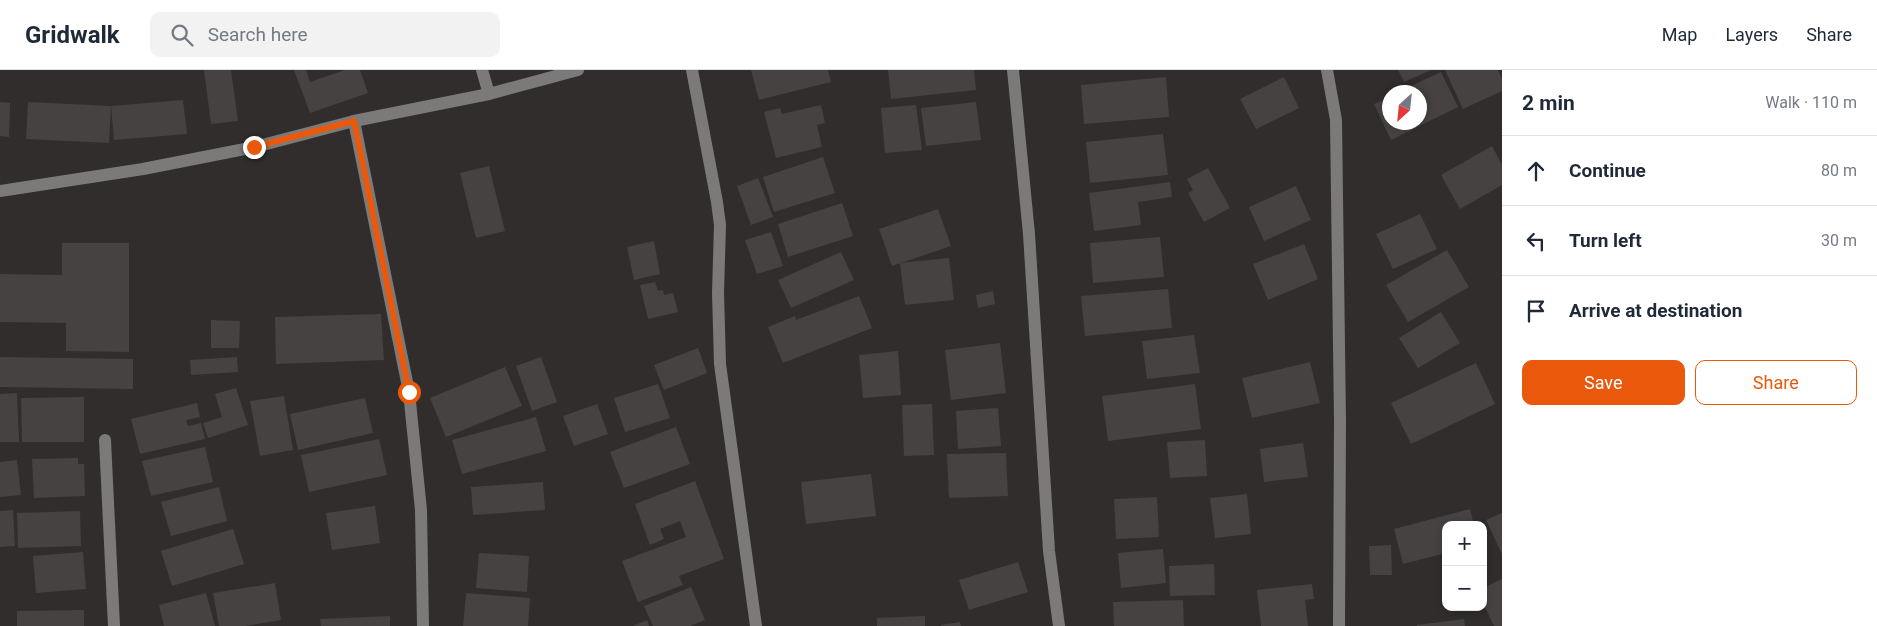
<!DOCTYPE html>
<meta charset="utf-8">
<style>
:root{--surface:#fff;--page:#f2f2f3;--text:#1f2937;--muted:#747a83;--line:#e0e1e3;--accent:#ea580c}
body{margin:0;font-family:Roboto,sans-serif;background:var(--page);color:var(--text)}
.controls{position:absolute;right:15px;bottom:15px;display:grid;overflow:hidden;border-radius:10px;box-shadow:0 2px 8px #0003}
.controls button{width:45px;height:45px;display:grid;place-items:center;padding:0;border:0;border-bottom:1px solid var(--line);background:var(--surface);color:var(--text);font:25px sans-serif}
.compass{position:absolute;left:1382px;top:15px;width:45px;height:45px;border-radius:50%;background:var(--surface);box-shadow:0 2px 8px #0003;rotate:207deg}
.stop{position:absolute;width:15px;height:15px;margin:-11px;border:4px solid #ea580c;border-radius:50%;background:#fff}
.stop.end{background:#ea580c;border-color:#fff;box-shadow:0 1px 5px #0008}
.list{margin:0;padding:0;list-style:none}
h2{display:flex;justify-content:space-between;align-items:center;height:65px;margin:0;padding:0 20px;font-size:21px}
h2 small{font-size:16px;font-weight:400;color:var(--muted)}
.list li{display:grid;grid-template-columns:32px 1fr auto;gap:15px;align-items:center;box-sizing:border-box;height:70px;padding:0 20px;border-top:1px solid var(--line)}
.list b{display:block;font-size:19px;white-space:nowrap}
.list em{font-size:16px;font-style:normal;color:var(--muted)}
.actions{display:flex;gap:10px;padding:15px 20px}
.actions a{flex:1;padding:11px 0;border:1px solid var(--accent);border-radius:10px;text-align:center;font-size:18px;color:var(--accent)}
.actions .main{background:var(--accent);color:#fff}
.icon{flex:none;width:28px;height:28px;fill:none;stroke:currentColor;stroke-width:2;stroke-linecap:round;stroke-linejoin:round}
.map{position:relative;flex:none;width:1502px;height:556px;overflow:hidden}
header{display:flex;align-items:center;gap:30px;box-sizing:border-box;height:70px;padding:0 25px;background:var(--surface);border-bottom:1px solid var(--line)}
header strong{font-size:24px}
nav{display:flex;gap:28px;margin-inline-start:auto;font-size:18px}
.search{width:350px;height:45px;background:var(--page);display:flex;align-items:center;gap:12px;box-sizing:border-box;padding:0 18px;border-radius:10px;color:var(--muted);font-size:19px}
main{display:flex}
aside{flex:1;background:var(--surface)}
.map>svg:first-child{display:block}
.building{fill:#454241}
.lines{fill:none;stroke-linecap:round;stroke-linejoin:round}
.minor{stroke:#7b7a79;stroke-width:12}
.route{stroke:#ea580c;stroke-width:6}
</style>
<header>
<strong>Gridwalk</strong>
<div class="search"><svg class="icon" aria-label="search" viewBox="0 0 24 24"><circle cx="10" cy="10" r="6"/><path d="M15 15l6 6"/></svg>Search here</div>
<nav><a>Map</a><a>Layers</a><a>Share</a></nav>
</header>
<main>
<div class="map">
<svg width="1502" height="556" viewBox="0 0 1502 556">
<rect width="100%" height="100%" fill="#302d2c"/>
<!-- building -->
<g class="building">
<polygon points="204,0 231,0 238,51 211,54"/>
<polygon points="294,0 306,0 310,12 345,0 360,0 368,23 310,43"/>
<polygon points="751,0 828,0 831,12 759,30"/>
<polygon points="888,0 974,0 976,20 891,29"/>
<polygon points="1398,0 1431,0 1404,12"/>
<polygon points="1445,0 1498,0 1502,9 1502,21 1463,39"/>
<polygon points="1441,2 1458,37 1391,70 1374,34 1390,27 1390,52 1420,52 1420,22 1398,22"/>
<polygon points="1166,7 1169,47 1084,54 1081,15"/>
<polygon points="1284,7 1299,38 1256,59 1240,29"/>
<polygon points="183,30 187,64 114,70 111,36 109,73 26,69 28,32 111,36"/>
<polygon points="0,32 10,33 9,67 0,66"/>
<polygon points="976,32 981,70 926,76 921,38"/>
<polygon points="821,35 825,53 817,55 822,77 776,88 764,42 780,38 782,44"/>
<polygon points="916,35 922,80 885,83 881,38"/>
<polygon points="1163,64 1168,105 1090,113 1086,72"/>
<polygon points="1492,76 1502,95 1502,115 1460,139 1441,105"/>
<polygon points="823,87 835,123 774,142 763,107"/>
<polygon points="489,96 505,161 476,168 460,103"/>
<polygon points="1208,98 1230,138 1204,152 1188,123 1193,120 1187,109"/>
<polygon points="758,108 773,147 751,155 737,116"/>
<polygon points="1170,112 1172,127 1138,132 1141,155 1094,161 1089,123"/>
<polygon points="1296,116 1311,150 1264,171 1249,137"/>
<polygon points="842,133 853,166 788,187 778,154"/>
<polygon points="938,139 951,176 892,196 879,159"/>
<polygon points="1420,144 1437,179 1393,199 1376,164"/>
<polygon points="771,162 783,196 757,204 745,170"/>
<polygon points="1160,167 1164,207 1093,213 1090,173"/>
<polygon points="654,171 660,204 634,210 627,177"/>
<polygon points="62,173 129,173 129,282 66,281 66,253 0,252 0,204 62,205"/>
<polygon points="1304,174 1318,209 1268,230 1253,194"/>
<polygon points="1447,180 1469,217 1408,252 1386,215"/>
<polygon points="841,182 854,210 791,238 778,210"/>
<polygon points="949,188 954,230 905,235 900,193"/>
<polygon points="655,212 658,221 663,220 664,225 673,223 678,242 648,249 640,215"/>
<polygon points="1168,219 1172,258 1085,266 1081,226"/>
<polygon points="993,221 995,234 978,238 976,225"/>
<polygon points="859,226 872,258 783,293 768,257 795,246 796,250"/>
<polygon points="1441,242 1460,273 1418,298 1399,268"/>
<polygon points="381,244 384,290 276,294 275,247"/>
<polygon points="211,250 240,251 239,278 211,278"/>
<polygon points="1194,265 1200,303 1147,309 1142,271"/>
<polygon points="1000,273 1006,323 951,330 945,280"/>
<polygon points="698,278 707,303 664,320 654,295"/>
<polygon points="898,281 901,325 863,328 859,285"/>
<polygon points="0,287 133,289 133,319 0,317"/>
<polygon points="237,287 238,302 191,305 190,290"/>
<polygon points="541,287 557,332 532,341 516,296"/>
<polygon points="1310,292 1320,333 1252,348 1242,308"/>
<polygon points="1476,293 1495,334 1411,374 1391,333"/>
<polygon points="505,297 522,336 446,367 430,328"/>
<polygon points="658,314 670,348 625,362 614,328"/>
<polygon points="1195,314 1201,359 1108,371 1102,326"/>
<polygon points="236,318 248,355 208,368 203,353 222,347 215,324"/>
<polygon points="17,323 19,372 0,372 0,324"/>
<polygon points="284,326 293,380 260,386 250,331"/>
<polygon points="84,327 84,372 22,372 21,328"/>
<polygon points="365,328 373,363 298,380 290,344"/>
<polygon points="197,333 200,347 186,350 188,356 201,353 205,369 140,384 131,349"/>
<polygon points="597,334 608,364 574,376 563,346"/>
<polygon points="932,334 934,385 904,386 902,335"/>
<polygon points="998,338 1001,376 958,379 956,341"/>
<polygon points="536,347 546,381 462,404 452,370"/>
<polygon points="676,357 690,394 624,418 610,382"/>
<polygon points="379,369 387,405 309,422 301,385"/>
<polygon points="1205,370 1207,406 1170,408 1167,372"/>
<polygon points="1303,373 1308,407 1264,412 1260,379"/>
<polygon points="205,377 213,412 151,426 142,391"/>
<polygon points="1006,383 1008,426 949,428 947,384"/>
<polygon points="78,388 78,394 84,394 85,426 34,428 32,389"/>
<polygon points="17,390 21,425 0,427 0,392"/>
<polygon points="871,404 876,446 806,454 801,412"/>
<polygon points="695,411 724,489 679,506 683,515 638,532 622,491 686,467 680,451 660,459 664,469 650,475 635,434"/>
<polygon points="543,412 545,440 473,445 471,417"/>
<polygon points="219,417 227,451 171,466 161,432"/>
<polygon points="1247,424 1251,464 1215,468 1210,428"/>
<polygon points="1157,427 1159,467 1116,469 1114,429"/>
<polygon points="375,436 380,473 332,480 326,443"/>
<polygon points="1470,439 1474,455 1446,455 1446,483 1403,494 1394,459"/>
<polygon points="13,440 15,476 0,477 0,441"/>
<polygon points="80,441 81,476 18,478 17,443"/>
<polygon points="1502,443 1502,484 1486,450"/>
<polygon points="233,459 244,494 172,516 161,481"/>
<polygon points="1391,475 1392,505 1370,505 1369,476"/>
<polygon points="1163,479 1166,513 1121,518 1118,483"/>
<polygon points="83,482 86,519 36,523 33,486"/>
<polygon points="479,483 529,486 527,522 476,518"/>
<polygon points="1018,492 1028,522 969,540 959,510"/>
<polygon points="1214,494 1215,525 1170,526 1169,496"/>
<polygon points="1502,509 1502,556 1494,556 1483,533 1483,518"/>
<polygon points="275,513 281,550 245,556 219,556 213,523"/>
<polygon points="1312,514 1314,529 1305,530 1308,556 1261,556 1257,520"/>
<polygon points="691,517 705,550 690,556 653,556 644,536"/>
<polygon points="206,523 215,556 164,556 159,535"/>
<polygon points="466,523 530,528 528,556 463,556"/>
<polygon points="1183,530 1184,556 1114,556 1113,532"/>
<polygon points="84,540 84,556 17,556 17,541"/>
<polygon points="390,546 390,556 321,556 320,549"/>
<polygon points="925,546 925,556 877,556 877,548"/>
<polygon points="1464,549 1465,556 1417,556 1417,555"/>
<polygon points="647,550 649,556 633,556"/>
<polygon points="960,552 961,556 941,556 941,555"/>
</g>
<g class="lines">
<!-- minor -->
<g class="minor">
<polyline points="482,0 489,24"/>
<polyline points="692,0 717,132 720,155 718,223 720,294 756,556"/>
<polyline points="1013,0 1029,164 1049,481 1059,556"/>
<polyline points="1327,0 1336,50 1340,351 1339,556"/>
<polyline points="354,51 409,322 421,440 423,556"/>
<polyline points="0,121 143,99 255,77 354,51 489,24 578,0"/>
<polyline points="105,370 114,556"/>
</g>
</g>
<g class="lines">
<!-- route -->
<polyline class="route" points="254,77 354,51 409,322"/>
</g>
</svg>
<div class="controls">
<button>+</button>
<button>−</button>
</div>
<svg class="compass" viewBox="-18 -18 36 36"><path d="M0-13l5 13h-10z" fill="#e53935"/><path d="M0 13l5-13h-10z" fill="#747a83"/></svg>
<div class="stop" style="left:409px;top:322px"></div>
<div class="stop end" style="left:254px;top:77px"></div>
</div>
<aside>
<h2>2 min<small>Walk · 110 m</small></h2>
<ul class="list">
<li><svg class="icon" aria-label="ahead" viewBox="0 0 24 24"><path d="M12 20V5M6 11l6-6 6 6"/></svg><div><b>Continue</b></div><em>80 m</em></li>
<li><svg class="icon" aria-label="left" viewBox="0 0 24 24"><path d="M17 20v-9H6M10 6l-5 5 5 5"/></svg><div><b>Turn left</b></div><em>30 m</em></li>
<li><svg class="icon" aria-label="arrive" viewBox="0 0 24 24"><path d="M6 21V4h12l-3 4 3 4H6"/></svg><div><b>Arrive at destination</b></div></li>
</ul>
<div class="actions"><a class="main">Save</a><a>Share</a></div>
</aside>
</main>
